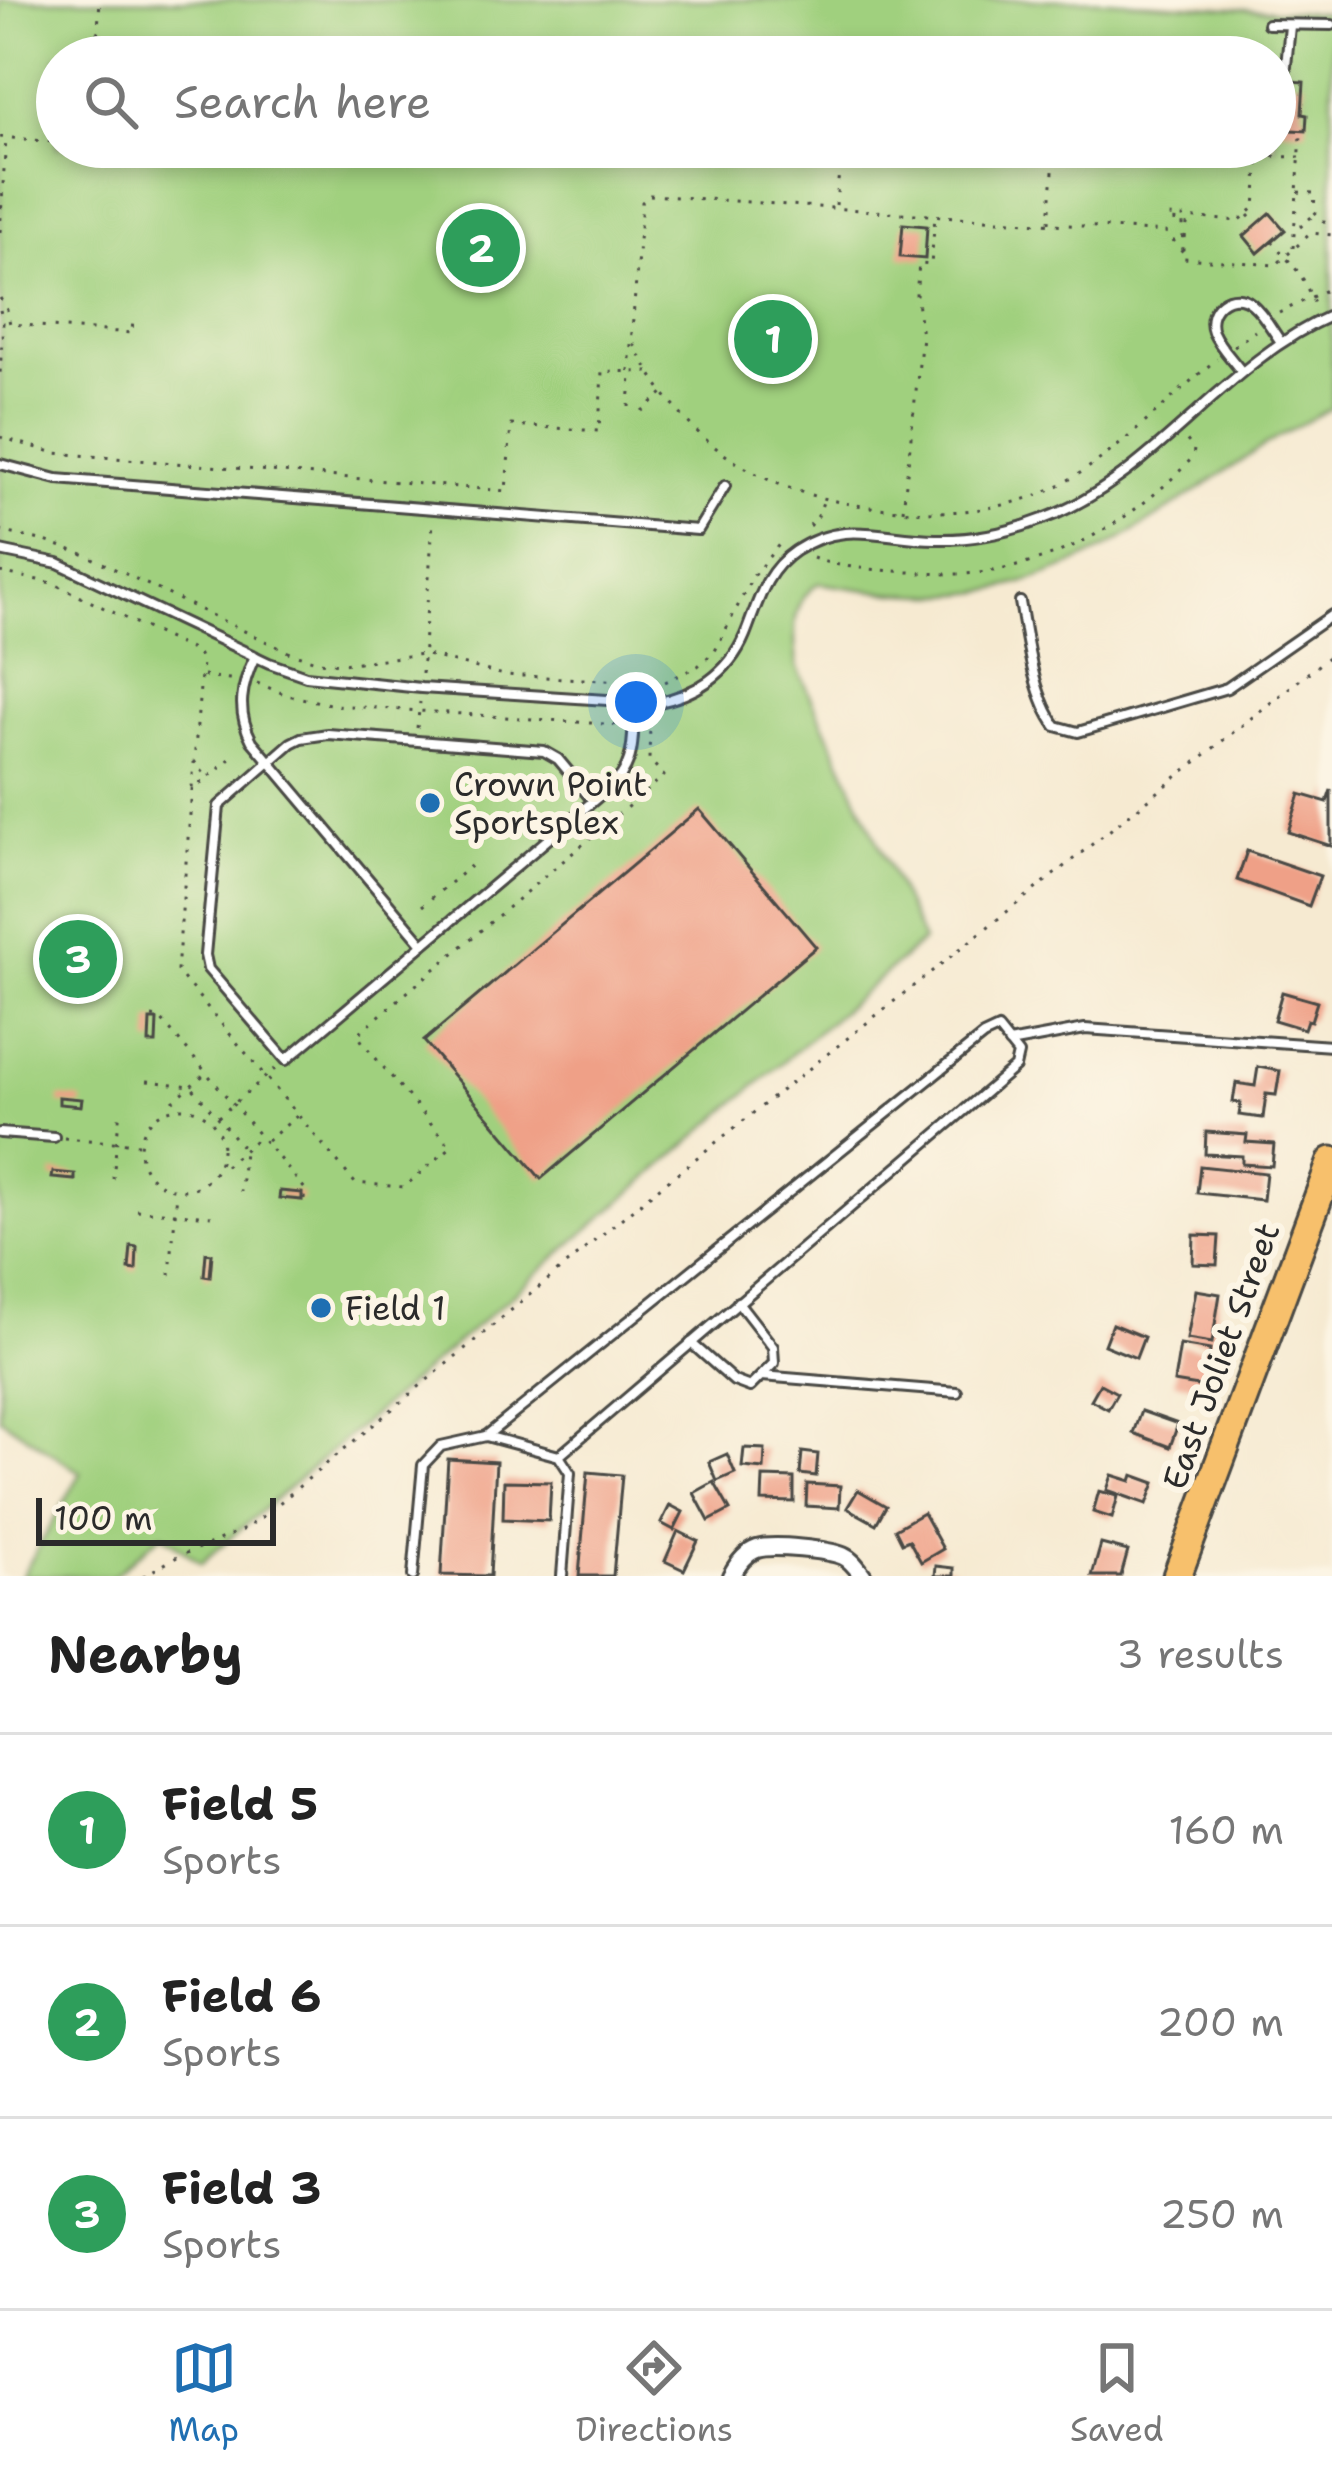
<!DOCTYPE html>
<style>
:root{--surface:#fff;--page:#f2f2f2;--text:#222;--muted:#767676;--line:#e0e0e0;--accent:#1f6fb2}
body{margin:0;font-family:"Shantell Sans",sans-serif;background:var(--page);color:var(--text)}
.scale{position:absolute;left:36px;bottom:30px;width:240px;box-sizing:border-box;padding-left:12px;border:6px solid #2b2b2b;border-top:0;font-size:33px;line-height:42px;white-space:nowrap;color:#2b2b2b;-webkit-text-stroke:9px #fcf5e5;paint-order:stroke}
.you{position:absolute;left:636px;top:702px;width:42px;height:42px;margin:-30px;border:9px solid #fff;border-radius:50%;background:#1a73e8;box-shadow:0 0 0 18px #1a73e833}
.badge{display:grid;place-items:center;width:78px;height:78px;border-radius:50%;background:var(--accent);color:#fff;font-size:39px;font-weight:700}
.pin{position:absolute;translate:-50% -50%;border:6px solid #fff;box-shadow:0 3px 12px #0006}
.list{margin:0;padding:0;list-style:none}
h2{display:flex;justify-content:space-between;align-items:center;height:156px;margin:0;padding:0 48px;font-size:51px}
h2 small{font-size:39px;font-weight:400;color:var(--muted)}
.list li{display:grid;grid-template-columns:78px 1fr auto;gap:36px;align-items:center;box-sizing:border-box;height:192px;padding:0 48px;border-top:3px solid var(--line)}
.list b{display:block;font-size:45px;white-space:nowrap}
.list p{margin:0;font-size:39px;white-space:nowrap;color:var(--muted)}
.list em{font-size:39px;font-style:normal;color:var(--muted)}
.icon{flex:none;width:66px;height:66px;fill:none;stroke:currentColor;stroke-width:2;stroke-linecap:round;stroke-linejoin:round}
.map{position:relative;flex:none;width:1332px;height:1576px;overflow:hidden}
.search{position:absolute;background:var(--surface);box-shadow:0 6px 18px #0003;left:36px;right:36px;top:36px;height:132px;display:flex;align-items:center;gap:30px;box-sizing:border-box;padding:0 42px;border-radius:66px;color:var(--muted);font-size:45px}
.sheet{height:732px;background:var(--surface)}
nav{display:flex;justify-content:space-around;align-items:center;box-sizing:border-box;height:168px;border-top:3px solid var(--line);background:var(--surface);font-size:33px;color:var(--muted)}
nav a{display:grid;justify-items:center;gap:6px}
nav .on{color:var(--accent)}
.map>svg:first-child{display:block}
.green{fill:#a0d07e;stroke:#667e54;stroke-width:3;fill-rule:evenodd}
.building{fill:#efa087}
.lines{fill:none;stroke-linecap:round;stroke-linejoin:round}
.lane-casing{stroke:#494844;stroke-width:14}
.street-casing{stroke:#494844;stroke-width:22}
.primary-casing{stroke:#494844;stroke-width:33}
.path{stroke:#494844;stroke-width:3;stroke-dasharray:3 9;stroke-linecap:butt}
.lane{stroke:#fff;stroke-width:8}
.street{stroke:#fff;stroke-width:16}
.primary{stroke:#f7c06c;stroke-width:27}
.poi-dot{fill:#1f6fb2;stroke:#fcf5e5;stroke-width:4.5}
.labels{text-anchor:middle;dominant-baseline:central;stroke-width:12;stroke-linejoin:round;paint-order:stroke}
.poi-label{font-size:33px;fill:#2b2b2b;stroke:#fcf5e5;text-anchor:start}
.street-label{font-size:33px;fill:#2b2b2b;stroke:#fcf5e5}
</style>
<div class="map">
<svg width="1332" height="1576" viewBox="0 0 1332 1576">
<rect width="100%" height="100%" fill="#fcf5e5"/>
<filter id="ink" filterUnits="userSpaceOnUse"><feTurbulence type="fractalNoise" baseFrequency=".00833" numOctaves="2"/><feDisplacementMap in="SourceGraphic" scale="24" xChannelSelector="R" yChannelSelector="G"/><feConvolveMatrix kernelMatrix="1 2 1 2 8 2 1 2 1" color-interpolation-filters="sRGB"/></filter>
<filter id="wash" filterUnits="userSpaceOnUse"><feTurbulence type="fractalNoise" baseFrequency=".004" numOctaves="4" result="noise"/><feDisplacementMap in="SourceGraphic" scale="48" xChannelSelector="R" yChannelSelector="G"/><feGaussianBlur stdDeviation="2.7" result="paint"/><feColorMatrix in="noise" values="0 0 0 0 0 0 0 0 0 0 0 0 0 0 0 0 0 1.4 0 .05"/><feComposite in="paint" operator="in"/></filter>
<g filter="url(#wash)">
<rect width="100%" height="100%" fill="#f6ead1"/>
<!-- green -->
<path class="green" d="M0,0H1098L1332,14V408C1216,463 1123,565 993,590C936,601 876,592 819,583C789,603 794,634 797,666L923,941L201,1563L162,1534L113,1576H22L81,1473L0,1418ZM57,57H1275V147H57Z"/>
<g id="blocks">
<!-- building -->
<g class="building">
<polygon points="1281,80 1304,82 1302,114 1307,115 1306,131 1277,129"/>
<polygon points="1270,213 1285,230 1258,253 1244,236"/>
<polygon points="903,224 927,226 925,259 900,257"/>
<polygon points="1331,790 1331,846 1288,832 1300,794 1327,802"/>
<polygon points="699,809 816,947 541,1179 424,1041"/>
<polygon points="1247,851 1320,876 1309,906 1237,880"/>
<polygon points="1282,992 1317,1002 1311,1021 1307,1020 1304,1029 1274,1020"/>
<polygon points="150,1020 157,1020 156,1043 149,1043"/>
<polygon points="1258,1067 1280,1071 1276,1095 1266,1094 1263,1118 1239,1115 1241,1103 1233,1102 1236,1083 1255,1086"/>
<polygon points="59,1097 82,1099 81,1106 59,1104"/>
<polygon points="1206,1132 1247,1135 1246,1142 1274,1144 1272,1166 1242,1164 1242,1156 1205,1154"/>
<polygon points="1200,1166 1266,1173 1263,1200 1197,1193"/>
<polygon points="53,1172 75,1174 75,1180 52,1178"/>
<polygon points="280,1191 302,1193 302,1200 279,1198"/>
<polygon points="1194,1235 1219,1236 1217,1265 1193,1264"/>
<polygon points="131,1246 137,1247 136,1270 129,1269"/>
<polygon points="206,1253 212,1254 210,1277 204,1276"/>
<polygon points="1196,1290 1220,1294 1212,1343 1187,1339"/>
<polygon points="1112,1324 1144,1337 1136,1358 1104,1345"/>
<polygon points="1180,1345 1210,1350 1204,1387 1174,1382"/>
<polygon points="1100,1384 1117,1393 1108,1409 1091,1400"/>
<polygon points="1141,1411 1178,1424 1170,1447 1133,1433"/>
<polygon points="744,1448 765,1449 764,1469 742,1467"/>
<polygon points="802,1452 818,1454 816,1476 800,1474"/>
<polygon points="727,1454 735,1473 717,1481 709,1462"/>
<polygon points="448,1459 496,1462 490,1576 441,1575"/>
<polygon points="588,1472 622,1475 613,1576 579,1576"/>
<polygon points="1112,1475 1131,1481 1133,1475 1155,1483 1147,1504 1107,1490"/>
<polygon points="763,1477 794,1478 794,1502 762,1501"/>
<polygon points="504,1481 551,1482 549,1521 503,1519"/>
<polygon points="714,1482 730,1510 709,1521 694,1493"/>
<polygon points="807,1484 840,1486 839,1508 806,1506"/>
<polygon points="858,1490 886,1506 876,1524 847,1508"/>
<polygon points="1099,1491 1118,1496 1112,1518 1093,1512"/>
<polygon points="670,1505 683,1512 674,1530 661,1523"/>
<polygon points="923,1513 943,1549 921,1562 909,1540 902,1543 895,1529"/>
<polygon points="678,1531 698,1541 684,1570 665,1561"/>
<polygon points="1101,1544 1128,1551 1121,1576 1092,1576"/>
<polygon points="936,1566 954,1568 954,1576 935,1576"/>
</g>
</g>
</g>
<g filter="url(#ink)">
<use href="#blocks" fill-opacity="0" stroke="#494844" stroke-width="3"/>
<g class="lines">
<defs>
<g id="lane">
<polyline points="1268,24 1332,25"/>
<polyline points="1285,76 1290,26"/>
<path d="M1241,371C1232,359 1219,346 1213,332C1204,308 1232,287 1252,304C1264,314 1272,330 1281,342"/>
<polyline points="0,464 57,479 698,530 725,486"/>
<path d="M0,551L58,563L269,663L306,676L421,688L654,703C694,696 729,674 745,635C758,603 764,572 795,551C844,518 884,539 936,539C972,540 1010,532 1043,519C1154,479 1221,363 1332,315"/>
<path d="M1020,602C1027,640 1033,695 1056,726L1078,732L1227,688L1332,615"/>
<path d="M255,656C241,686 236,711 252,741L423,944"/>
<path d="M593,801L558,759L544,751L328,734L301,738L291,743L219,806L205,955L208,969L286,1060L617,781C636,760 633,730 634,703"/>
<polyline points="1009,1043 1085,1029 1332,1046"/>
<polyline points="0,1133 54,1137"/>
<polyline points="691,1343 734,1381 750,1387 774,1363 773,1347 738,1302"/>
<polyline points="762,1376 957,1392"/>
<polyline points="486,1436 983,1036 998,1029 1018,1054 1015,1067 559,1456"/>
<polyline points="413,1576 423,1465 441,1446 486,1436 559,1456 570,1473 562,1576"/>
</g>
<path id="street" d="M731,1576C737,1565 745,1553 757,1549C772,1544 829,1550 843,1556C852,1560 857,1568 863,1576"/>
<polyline id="primary" points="1177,1576 1332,1161"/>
</defs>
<!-- lane casing -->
<use href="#lane" class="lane-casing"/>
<!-- street casing -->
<use href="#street" class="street-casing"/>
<!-- primary casing -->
<use href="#primary" class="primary-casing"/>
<!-- path -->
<g class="path">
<polyline points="96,57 100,0"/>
<polyline points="0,137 57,142"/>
<polyline points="117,147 146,150 145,164"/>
<polyline points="1300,157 1259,156 1255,207 1239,221 1169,216 1169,220 1183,221 1183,258 1276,265 1311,233 1332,235"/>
<polyline points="1298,192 1315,193 1314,211 1323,221 1332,222"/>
<polyline points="836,205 841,147"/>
<polyline points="1248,215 1257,225"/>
<polyline points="1049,222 1055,147"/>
<polyline points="1300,227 1316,213"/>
<polyline points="0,232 6,138"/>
<polyline points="1185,238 1188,218"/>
<polyline points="1272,241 1301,275 1316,307"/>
<polyline points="1293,248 1301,136"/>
<polyline points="0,298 7,310 10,324 132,333 133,318"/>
<polyline points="0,310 3,322 0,374"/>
<polyline points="1279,313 1332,287"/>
<path d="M634,344C692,457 775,500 899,510C951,515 1003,511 1051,489C1115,459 1163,402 1217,359"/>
<polyline points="1234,346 1255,331"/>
<polyline points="629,371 642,202 650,195 1166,232 1183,252"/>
<polyline points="629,407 631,375"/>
<polyline points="642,411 663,393"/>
<polyline points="0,437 55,453 506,491 511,425 599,431 602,371 650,372"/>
<polyline points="903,510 922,336 916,294 919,264 931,265 935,216"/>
<polyline points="809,526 818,516 823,502"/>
<polyline points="0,531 45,541 86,555 288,652 319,662 342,664 423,654 504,675 663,683 698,666 715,651 753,576 782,541"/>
<path d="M813,558C837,567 868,569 895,571C924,573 957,576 987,572C1065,561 1141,515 1193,457L1194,449L1184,437"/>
<polyline points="0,572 52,583 198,653 202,662 192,788"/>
<polyline points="422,674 433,522"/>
<polyline points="203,676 230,679"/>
<polyline points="257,683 287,695 334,705 619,725"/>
<polyline points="417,728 420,702"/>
<polyline points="230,759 192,790 177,971 355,1183 404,1187 451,1147 363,1043 358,1035 360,1032 664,776 649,759 650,725"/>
<polyline points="194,761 206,776"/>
<polyline points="422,906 473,864"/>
<polyline points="152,1017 160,1018 305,1189 304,1199"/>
<polyline points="147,1081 191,1086 244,1149 241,1192"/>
<polyline points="173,1101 206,1073"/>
<circle cx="181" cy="1149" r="41"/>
<polyline points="218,1117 275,1069"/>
<polyline points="64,1138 138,1144"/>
<polyline points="267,1141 297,1116"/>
<polyline points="225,1166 259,1137"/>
<polyline points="113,1179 120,1108"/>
<polyline points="137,1210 212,1216"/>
<polyline points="170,1275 177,1192"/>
<polyline points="143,1576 179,1556 245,1529 266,1514 651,1194 1332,654"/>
</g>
<!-- lane -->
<use href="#lane" class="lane"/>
<!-- street -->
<use href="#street" class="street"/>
<!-- primary -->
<use href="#primary" class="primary"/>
</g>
</g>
<!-- markers -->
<g class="poi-dot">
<circle cx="430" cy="803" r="12"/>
<circle cx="321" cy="1308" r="12"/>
</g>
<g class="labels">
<!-- poi labels -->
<g class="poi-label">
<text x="454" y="784">Crown Point<tspan x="454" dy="38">Sportsplex</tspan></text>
<text x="345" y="1308">Field 1</text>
</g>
<!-- street labels -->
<g class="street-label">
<text transform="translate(1221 1356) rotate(-70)">East Joliet Street</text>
</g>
</g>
</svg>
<div class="scale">100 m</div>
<div class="you"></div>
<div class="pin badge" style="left:773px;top:339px;background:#2e9e5b">1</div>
<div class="pin badge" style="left:481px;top:248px;background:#2e9e5b">2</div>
<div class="pin badge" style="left:78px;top:959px;background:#2e9e5b">3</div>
<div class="search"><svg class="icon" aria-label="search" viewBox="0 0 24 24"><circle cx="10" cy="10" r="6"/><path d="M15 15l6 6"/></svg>Search here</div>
</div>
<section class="sheet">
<h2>Nearby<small>3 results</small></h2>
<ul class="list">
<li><span class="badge" style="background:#2e9e5b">1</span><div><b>Field 5</b><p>Sports</p></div><em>160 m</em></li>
<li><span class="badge" style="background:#2e9e5b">2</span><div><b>Field 6</b><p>Sports</p></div><em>200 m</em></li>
<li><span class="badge" style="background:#2e9e5b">3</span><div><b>Field 3</b><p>Sports</p></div><em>250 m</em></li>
</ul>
</section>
<nav>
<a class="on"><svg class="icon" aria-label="map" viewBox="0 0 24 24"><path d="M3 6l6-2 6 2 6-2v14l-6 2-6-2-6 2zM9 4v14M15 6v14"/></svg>Map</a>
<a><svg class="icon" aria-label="directions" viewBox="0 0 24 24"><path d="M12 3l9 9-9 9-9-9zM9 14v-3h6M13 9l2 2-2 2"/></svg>Directions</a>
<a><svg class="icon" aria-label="saved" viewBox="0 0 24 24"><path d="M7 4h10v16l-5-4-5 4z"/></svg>Saved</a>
</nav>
